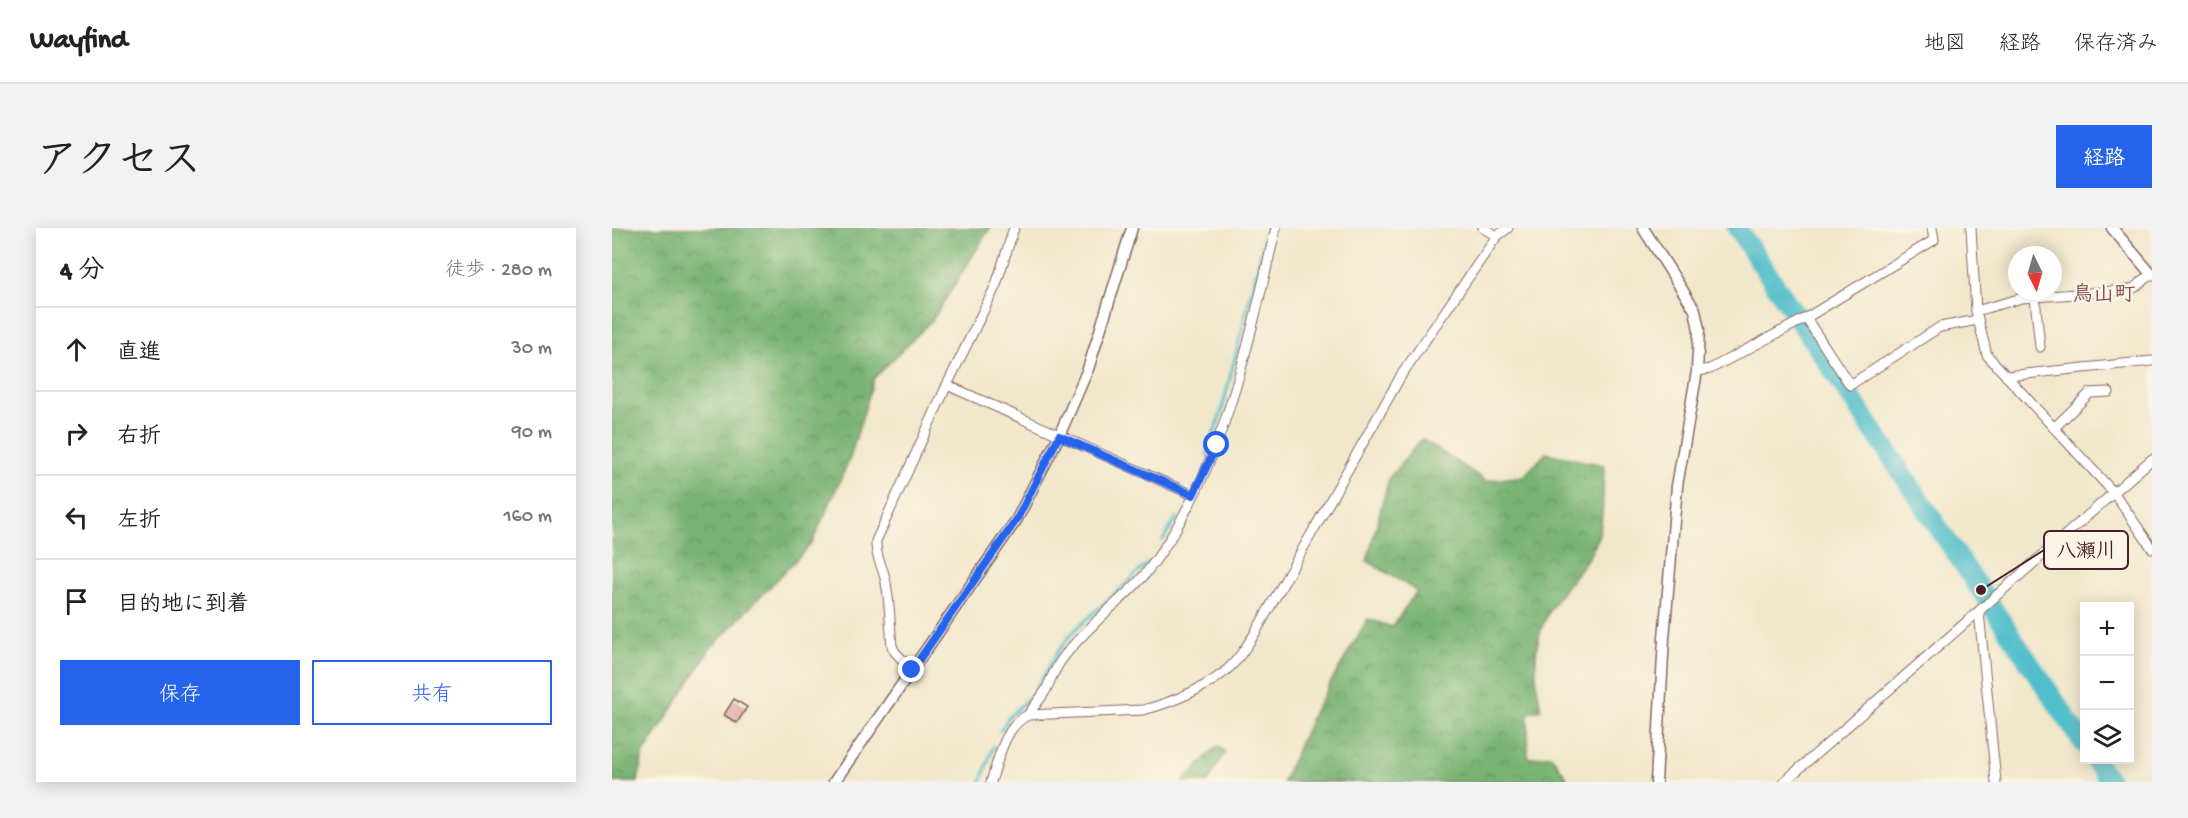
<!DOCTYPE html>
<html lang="ja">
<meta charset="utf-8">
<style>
:root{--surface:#fff;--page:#f2f2f2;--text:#222;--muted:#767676;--line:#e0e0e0;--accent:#2563eb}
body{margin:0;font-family:"Gochi Hand","Klee One",sans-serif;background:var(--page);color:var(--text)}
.controls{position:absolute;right:18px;bottom:18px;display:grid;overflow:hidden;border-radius:0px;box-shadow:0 3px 15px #0003}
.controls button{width:54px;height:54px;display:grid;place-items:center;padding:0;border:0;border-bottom:2px solid var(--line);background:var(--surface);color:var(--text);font:30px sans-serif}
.compass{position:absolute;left:1396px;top:18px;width:54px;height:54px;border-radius:50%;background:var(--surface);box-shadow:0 3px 15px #0003;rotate:175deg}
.stop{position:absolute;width:18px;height:18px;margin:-14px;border:4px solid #2563eb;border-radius:50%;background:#fff}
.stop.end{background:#2563eb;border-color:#fff;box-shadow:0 2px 6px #0008}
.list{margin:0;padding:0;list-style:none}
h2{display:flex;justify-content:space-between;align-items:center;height:78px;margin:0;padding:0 24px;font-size:26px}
h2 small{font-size:20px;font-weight:400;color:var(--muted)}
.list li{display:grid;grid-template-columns:39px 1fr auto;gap:18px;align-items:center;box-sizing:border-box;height:84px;padding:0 24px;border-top:2px solid var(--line)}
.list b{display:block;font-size:22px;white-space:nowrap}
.list em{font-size:20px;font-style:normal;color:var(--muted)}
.actions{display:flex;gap:12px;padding:18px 24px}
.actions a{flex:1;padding:14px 0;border:2px solid var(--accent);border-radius:0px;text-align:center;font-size:21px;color:var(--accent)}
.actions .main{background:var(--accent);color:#fff}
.icon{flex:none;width:33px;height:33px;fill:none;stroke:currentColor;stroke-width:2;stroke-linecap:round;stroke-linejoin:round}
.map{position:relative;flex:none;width:1540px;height:554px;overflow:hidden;border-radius:0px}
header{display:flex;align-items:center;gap:36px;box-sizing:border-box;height:84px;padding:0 30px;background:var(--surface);border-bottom:2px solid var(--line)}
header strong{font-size:28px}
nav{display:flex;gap:33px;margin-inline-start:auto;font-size:21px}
.intro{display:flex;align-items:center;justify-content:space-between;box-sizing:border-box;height:144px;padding:0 36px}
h1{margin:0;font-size:42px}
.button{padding:15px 27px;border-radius:0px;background:var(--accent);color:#fff;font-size:21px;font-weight:700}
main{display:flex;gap:36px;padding:0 36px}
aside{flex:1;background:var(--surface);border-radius:0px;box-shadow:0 3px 15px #0003}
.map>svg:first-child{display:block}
.forest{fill:url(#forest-crowns);stroke:#61694e;stroke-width:1.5}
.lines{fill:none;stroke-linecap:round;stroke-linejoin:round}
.stream{stroke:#51becb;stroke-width:3}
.river{stroke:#51becb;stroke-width:20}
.building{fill:url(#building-back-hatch)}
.minor-casing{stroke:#846563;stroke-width:11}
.tertiary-casing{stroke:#846563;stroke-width:13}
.minor{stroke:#fff;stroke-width:9}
.tertiary{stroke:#fff;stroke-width:10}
.route{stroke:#2563eb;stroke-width:8}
.labels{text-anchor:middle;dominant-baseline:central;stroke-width:5;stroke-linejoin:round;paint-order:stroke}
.quarter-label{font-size:21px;font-weight:bold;fill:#824f56;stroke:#fcf5e5}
.leader{fill:none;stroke:#4a1f2b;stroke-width:2}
.callout-dot{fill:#4a1f2b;stroke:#fcf5e5;stroke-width:2}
.callout{fill:#fcf5e5;stroke:#4a1f2b;stroke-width:2}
.callout-label{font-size:20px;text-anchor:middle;font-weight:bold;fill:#4a1f2b}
</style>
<header>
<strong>Wayfind</strong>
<nav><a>地図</a><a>経路</a><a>保存済み</a></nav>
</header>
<div class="intro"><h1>アクセス</h1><a class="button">経路</a></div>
<main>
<aside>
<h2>4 分<small>徒歩 · 280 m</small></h2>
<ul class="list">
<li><svg class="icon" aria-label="ahead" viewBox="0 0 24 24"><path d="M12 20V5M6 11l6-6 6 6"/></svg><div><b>直進</b></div><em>30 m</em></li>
<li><svg class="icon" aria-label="right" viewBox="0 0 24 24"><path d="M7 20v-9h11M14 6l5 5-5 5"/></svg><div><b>右折</b></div><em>90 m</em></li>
<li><svg class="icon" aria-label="left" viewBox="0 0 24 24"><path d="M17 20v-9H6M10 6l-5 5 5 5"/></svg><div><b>左折</b></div><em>160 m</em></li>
<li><svg class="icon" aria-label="arrive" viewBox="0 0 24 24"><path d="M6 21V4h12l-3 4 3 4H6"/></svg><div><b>目的地に到着</b></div></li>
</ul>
<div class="actions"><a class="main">保存</a><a>共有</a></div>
</aside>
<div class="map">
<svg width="1540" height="554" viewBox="0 0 1540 554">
<defs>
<pattern id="forest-crowns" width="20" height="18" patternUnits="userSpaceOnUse" patternTransform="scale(1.5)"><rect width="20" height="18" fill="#78b372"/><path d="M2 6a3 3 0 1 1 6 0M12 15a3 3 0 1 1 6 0" fill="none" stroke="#64915e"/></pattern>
<pattern id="building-back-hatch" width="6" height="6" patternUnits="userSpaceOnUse" patternTransform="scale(1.5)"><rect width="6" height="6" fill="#e9a8a6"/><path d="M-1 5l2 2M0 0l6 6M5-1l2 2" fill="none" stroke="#bf8887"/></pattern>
</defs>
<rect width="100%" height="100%" fill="#fcf5e5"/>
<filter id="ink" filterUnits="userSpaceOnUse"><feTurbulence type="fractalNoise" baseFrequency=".0167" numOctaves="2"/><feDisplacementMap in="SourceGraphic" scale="12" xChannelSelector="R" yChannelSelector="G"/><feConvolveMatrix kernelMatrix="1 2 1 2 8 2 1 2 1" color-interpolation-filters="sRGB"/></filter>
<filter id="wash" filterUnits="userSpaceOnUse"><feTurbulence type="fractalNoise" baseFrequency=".008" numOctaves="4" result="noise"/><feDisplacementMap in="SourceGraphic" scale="24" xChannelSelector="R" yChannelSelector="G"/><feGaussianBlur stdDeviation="1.35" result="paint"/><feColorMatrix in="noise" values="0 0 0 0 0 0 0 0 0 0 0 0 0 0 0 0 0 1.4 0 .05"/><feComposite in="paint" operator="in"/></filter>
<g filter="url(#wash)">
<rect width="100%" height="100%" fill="#f1e7cb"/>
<!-- forest -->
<g class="forest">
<polygon points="0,0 378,0 321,91 262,150 238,230 200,315 98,421 31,527 26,554 0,554"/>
<path d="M810,211L874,253L912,248L934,225L992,237C991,256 992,289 987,306C982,325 968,341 956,356C922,397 918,430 929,481L916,485V530L939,527L958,554H671L702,483L756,391L780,399L805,363L755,333L777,250Z"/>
<polygon points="606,518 613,524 596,554 570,554"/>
</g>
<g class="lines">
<!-- stream -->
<g class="stream">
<polyline points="595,227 610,182 655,0"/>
<polyline points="551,312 565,289"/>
<polyline points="388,503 396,490 420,466 447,422 461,404 536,335"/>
<polyline points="369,554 381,519"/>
</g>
<!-- river -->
<g class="river">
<polyline points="1125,0 1472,516"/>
<polyline points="1483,532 1498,554"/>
</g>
</g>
<g id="blocks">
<!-- building -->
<polygon class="building" points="122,471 135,479 125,495 112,487"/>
</g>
</g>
<g filter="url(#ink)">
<use href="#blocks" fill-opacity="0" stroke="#846563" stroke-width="1.5"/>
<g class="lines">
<defs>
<g id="minor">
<polyline points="871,0 885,8 896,0"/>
<polyline points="1359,0 1364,83 1375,127 1502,265 1540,320"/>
<polyline points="1423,70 1428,119"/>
<polyline points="1364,83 1410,70 1516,62 1522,60 1539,46"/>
<polyline points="1194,90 1238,157 1328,99 1366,92"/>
<polyline points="1085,143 1098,141 1194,90 1322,12 1320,0"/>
<polyline points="1394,148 1540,133"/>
<polyline points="335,157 581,267"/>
<polyline points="1442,200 1478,165 1497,164"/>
<polyline points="1367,384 1384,554"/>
<path d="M300,442L283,424L280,418C278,397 278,376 274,355C272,340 263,330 264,313L335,157L384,57L402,0"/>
<path d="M416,487C421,479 427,473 432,465C437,458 439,448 444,441C451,426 470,408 482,396C499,378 518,365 534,345C611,246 635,120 664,0"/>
<path d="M379,554C386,532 393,497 416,487L531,482C559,475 600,458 620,437C629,428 635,417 642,407L790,146L885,8"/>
<polyline points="1172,554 1540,231"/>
</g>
<g id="tertiary">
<polyline points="1031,0 1083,82 1087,102 1085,143 1065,258 1052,410 1044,554"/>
<polyline points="1500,0 1540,47"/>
<polyline points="222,554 405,291 447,208 476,141 520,0"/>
</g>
</defs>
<!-- minor casing -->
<use href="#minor" class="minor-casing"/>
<!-- tertiary casing -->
<use href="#tertiary" class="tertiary-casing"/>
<!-- minor -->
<use href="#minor" class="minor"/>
<!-- tertiary -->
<use href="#tertiary" class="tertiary"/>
</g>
</g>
<g class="lines" filter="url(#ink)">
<!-- route -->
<polyline class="route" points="300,442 405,291 447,208 581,267 605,217"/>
</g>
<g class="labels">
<!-- quarter labels -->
<g class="quarter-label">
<text x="1492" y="68">鳥山町</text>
</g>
</g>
<!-- callouts -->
<path class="leader" d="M1369 362L1432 322"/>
<circle class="callout-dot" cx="1369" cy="362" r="6"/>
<rect class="callout" x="1432" y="303" width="84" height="38" rx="6"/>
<g class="callout-label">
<text x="1474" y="329">八瀬川</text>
</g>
</svg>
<div class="controls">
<button>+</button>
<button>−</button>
<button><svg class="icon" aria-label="layers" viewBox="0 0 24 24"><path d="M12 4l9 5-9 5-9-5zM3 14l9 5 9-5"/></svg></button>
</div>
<svg class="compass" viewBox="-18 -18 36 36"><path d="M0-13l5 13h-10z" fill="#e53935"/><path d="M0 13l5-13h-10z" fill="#767676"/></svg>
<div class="stop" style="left:605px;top:217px"></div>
<div class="stop end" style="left:300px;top:442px"></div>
</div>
</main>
